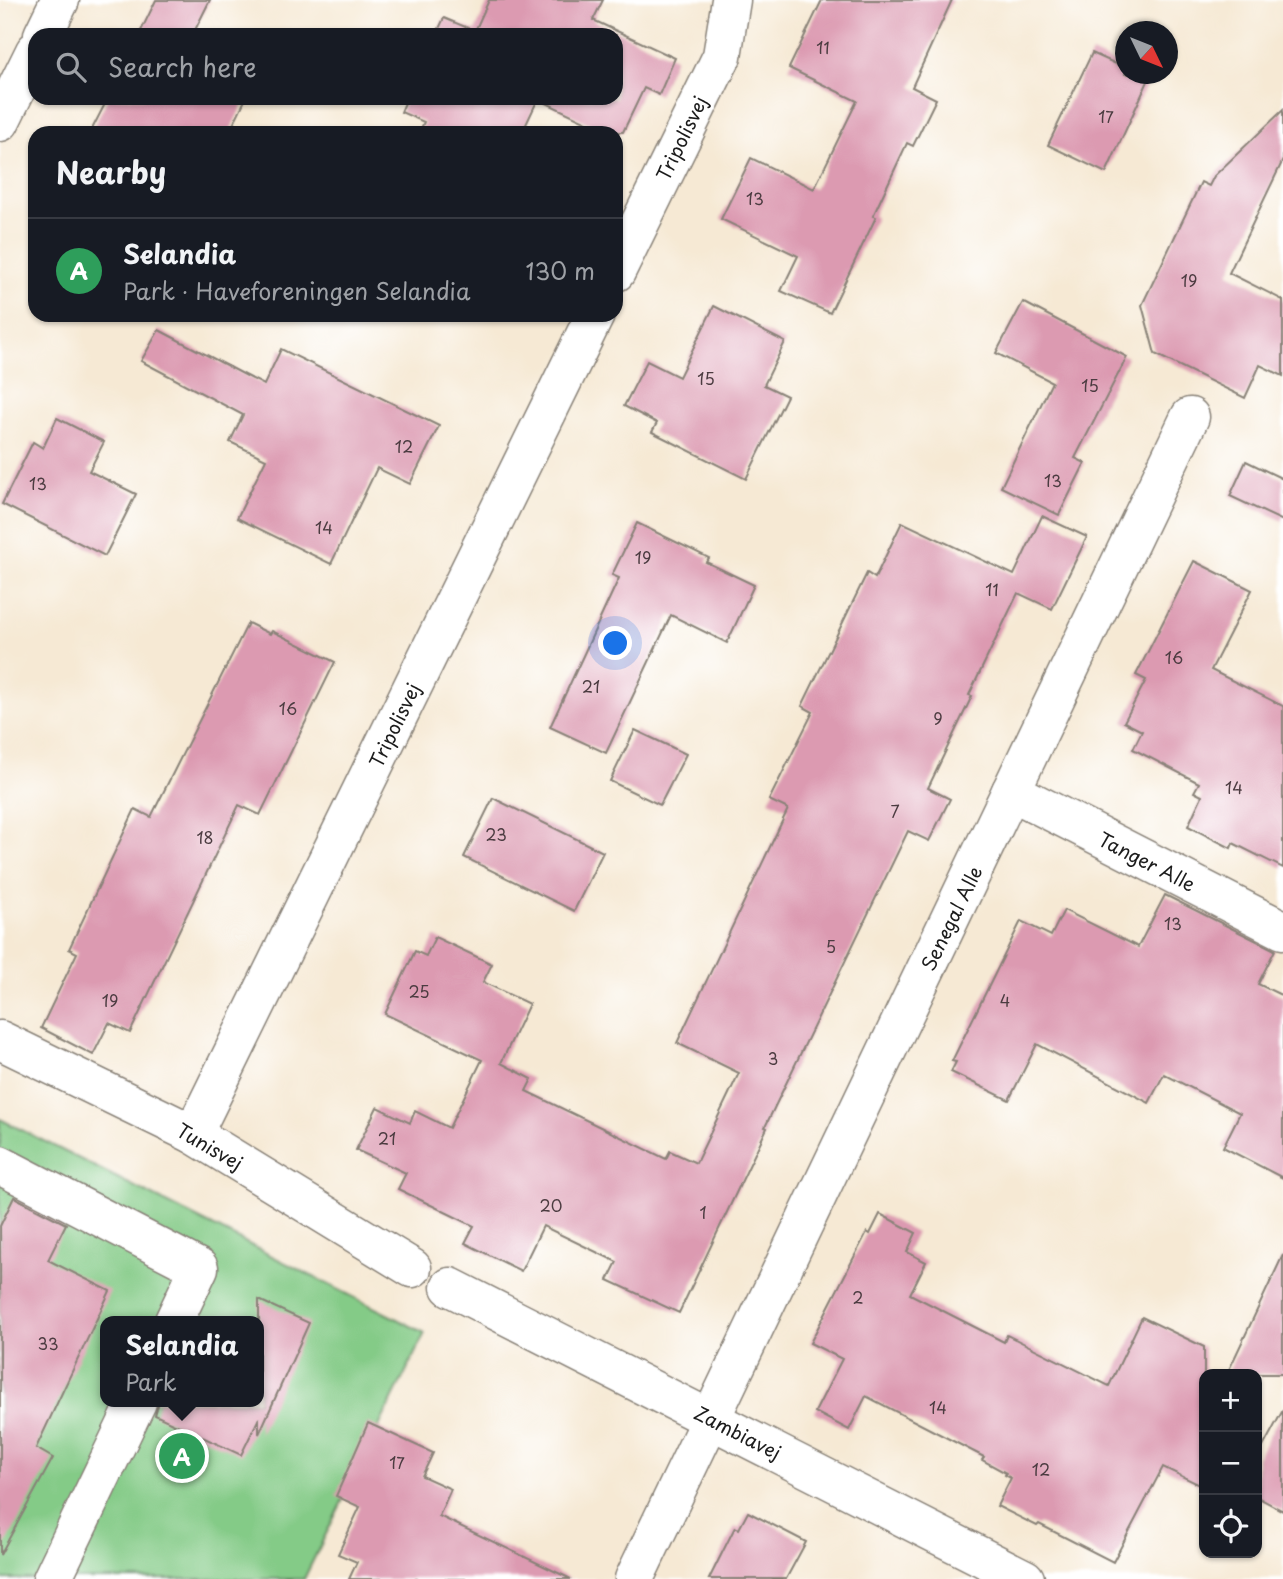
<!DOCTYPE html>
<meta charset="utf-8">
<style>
:root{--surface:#171b24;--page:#242831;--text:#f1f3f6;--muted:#9ea1a6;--line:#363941;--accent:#d93025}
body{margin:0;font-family:"Playpen Sans",sans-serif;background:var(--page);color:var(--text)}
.controls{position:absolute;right:21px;bottom:21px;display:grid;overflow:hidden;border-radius:14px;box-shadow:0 2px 5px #0004}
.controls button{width:63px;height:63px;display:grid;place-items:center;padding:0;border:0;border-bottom:2px solid var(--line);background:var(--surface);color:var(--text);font:35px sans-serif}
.compass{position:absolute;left:1115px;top:21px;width:63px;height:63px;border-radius:50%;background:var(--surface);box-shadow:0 2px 5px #0004;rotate:133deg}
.you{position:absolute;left:616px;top:644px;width:24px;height:24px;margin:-18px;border:5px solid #fff;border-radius:50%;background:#1a73e8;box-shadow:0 0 0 10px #1a73e833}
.badge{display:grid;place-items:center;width:46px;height:46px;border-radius:50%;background:var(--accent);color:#fff;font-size:23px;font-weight:700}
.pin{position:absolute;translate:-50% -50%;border:4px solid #fff;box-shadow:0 2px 7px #0006}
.popup{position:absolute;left:100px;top:1316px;width:164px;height:91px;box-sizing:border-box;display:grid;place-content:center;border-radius:14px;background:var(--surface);filter:drop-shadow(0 2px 5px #0005);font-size:23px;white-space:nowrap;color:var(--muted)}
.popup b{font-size:26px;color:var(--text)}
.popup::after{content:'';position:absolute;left:50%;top:100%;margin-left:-14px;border:14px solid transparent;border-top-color:var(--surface)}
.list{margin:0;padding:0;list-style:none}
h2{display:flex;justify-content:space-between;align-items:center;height:91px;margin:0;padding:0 28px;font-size:30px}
h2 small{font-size:23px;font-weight:400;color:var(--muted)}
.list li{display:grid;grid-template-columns:46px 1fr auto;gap:21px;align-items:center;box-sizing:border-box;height:105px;padding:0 28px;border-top:2px solid var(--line)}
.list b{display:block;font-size:26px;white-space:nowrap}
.list p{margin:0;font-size:23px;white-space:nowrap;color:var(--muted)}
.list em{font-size:23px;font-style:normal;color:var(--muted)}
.icon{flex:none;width:38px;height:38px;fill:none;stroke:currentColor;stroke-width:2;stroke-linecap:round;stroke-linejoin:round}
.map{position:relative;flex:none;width:1283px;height:1579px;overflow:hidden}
.search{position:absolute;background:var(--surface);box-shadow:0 2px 5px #0004;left:28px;top:28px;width:595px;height:77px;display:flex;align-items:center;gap:18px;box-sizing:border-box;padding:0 24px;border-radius:21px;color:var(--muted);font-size:26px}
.panel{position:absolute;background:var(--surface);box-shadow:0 2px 5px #0004;left:28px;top:126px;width:595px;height:196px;border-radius:21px}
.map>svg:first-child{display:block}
.green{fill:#84cb87;stroke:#507452;stroke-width:2;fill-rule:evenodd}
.building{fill:#dc9ab1}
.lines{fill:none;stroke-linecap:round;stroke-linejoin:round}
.minor-casing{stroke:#898278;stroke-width:41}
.minor{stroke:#fff;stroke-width:38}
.labels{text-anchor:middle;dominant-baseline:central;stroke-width:5;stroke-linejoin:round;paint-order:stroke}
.number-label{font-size:16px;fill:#4c3c41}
.street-label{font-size:19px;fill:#1c1c1c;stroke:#fff}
</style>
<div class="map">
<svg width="1283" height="1579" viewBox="0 0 1283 1579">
<rect width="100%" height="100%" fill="#fff"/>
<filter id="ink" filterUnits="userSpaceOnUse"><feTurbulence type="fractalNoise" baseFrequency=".0143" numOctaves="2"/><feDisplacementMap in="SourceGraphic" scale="14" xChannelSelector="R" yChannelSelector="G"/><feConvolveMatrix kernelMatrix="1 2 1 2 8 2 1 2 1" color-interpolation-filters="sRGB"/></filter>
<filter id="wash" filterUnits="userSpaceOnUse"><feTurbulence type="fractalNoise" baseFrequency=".00686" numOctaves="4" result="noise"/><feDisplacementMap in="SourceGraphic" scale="28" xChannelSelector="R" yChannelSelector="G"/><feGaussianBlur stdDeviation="1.57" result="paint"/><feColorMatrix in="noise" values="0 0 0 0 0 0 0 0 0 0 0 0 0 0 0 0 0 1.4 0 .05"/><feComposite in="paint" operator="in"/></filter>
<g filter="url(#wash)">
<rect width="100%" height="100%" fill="#f6e9d4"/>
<!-- green -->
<path class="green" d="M0,1119L425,1333L304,1579H0ZM105,1321H259V1402H105Z"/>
<g id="blocks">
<!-- building -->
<g class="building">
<polygon points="156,0 210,0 194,32 200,35 139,35"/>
<polygon points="489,0 603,0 593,20 675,58 659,95 644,88 623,132 608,132 538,99 522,133 419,133 424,122 401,112 407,98 616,98 616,35 436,35 444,18 475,31"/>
<polygon points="822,0 952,0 912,87 936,99 913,146 907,143 873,216 876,217 830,313 781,291 798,256 721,219 751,158 814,189 857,101 789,68"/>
<polygon points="1092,53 1125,68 1125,74 1137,74 1149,79 1106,173 1048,145"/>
<polygon points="108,98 246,98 229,133 90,133"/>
<polygon points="1283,110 1283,160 1229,273 1283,300 1283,376 1260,365 1245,398 1155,354 1142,305 1201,182 1209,186 1214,176"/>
<polygon points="1023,302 1127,357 1075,458 1085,463 1059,515 1001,487 1052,382 996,353"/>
<polygon points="714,306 785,342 764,385 787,396 746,479 652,432 657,423 624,406 647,361 679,377"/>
<polygon points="159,330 264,385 281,349 439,426 410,484 377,468 331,564 237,518 266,459 230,442 243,415 141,361"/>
<polygon points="57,418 104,442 89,471 136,494 105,556 2,504 33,442 43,448"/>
<polygon points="1246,461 1283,479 1283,521 1230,496"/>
<polygon points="1042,516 1087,537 1052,609 1018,593 969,695 972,696 928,788 950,799 929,841 908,831 765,1127 767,1128 679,1313 608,1280 617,1262 543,1226 521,1271 465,1243 474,1226 398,1189 406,1173 356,1150 377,1107 410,1123 415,1111 449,1128 482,1060 385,1014 415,951 426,956 435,937 492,964 483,982 529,1004 501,1063 532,1079 526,1091 666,1159 670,1151 696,1163 739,1073 677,1043 788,809 769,800 813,712 802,706 867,573 875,578 902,522 1014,575"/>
<polygon points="637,523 709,558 706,562 754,585 727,643 671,615 606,753 550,727 619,578 612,575"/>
<polygon points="1194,561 1252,590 1211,670 1283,706 1283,868 1233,843 1231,848 1188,826 1202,796 1194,792 1199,783 1133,749 1142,731 1124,722 1146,680 1136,675"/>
<polygon points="248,623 270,634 272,631 335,662 260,815 239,805 130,1033 109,1023 93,1055 41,1028 77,953 69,949 135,809 151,817"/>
<polygon points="635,730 686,754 660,805 610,781"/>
<polygon points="493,798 603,852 574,911 464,857"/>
<polygon points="1165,895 1275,950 1258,984 1283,996 1283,1178 1223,1147 1240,1113 1164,1074 1149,1103 1037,1044 1009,1100 951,1072 956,1062 952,1061 1021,921 1051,936 1064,910 1138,947"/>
<polygon points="14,1197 66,1224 48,1260 110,1291 36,1448 53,1458 0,1555 0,1226"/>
<polygon points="880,1214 916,1233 907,1252 926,1262 910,1294 1004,1342 1007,1335 1109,1386 1142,1317 1204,1347 1204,1487 1163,1467 1113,1562 1039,1524 1037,1526 997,1506 1011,1478 1005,1475 1006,1473 982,1460 984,1457 866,1396 849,1430 815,1412 842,1359 810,1343 867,1232 870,1234"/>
<polygon points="1283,1255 1283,1374 1227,1374"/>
<polygon points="259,1300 309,1323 259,1434 259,1418 241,1455 155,1415 159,1402 259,1402"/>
<polygon points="1283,1410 1283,1511 1257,1497 1257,1458"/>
<polygon points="368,1423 433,1453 422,1476 451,1489 439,1516 571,1579 349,1579 357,1562 338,1554 360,1507 336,1496"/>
<polygon points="748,1512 806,1542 786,1579 709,1579 735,1527 739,1529"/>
</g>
</g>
</g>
<g filter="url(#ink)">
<use href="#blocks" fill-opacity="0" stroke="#898278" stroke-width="2"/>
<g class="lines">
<defs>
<g id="minor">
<polyline points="43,35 60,0"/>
<polyline points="0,122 35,51"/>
<polyline points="616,272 722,56 731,0"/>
<polyline points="1011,791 1283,930"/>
<polyline points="0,1040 193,1134 412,1268"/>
<polyline points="193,1134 595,315"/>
<polyline points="0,1165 199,1268 174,1321"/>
<polyline points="450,1287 1025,1579"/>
<polyline points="52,1579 137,1402"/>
<polyline points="634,1579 1190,417"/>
</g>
</defs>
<!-- minor casing -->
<use href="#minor" class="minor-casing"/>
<!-- minor -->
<use href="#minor" class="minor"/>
</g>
</g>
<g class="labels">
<!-- number labels -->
<g class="number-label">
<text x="823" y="47">11</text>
<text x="1106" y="116">17</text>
<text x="755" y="198">13</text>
<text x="1189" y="280">19</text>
<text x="706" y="378">15</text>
<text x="1090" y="385">15</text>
<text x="404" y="446">12</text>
<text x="1053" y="480">13</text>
<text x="38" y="483">13</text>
<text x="324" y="527">14</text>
<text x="643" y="557">19</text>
<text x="992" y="589">11</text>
<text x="1174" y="657">16</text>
<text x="591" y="686">21</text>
<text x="288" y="708">16</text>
<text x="938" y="718">9</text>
<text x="1234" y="787">14</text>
<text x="895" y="811">7</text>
<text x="496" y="834">23</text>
<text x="205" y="837">18</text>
<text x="1173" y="923">13</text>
<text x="831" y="946">5</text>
<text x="419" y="991">25</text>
<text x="110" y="1000">19</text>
<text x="1005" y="1000">4</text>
<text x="773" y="1058">3</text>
<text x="387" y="1138">21</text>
<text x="551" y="1205">20</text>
<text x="703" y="1212">1</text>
<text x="858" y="1297">2</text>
<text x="48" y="1343">33</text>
<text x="938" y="1407">14</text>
<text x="397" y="1462">17</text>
<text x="1041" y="1469">12</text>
</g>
<!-- street labels -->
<g class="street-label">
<text transform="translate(681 138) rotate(-64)">Tripolisvej</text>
<text transform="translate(394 725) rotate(-64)">Tripolisvej</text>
<text transform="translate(1147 861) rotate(27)">Tanger Alle</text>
<text transform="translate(951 918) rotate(-64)">Senegal Alle</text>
<text transform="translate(210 1146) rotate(30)">Tunisvej</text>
<text transform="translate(738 1432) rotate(27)">Zambiavej</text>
</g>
</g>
</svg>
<div class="controls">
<button>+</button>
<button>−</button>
<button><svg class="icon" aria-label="locate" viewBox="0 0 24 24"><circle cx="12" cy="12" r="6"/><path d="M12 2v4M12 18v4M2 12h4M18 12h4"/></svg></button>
</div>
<svg class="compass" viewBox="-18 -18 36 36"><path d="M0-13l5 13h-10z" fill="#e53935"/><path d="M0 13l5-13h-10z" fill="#9ea1a6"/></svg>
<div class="you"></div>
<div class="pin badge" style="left:182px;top:1456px;background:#2e9e5b">A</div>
<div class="popup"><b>Selandia</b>Park</div>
<div class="search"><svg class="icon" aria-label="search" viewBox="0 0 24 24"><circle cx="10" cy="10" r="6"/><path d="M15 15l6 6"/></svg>Search here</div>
<section class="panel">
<h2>Nearby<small></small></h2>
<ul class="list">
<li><span class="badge" style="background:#2e9e5b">A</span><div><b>Selandia</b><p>Park · Haveforeningen Selandia</p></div><em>130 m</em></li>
</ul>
</section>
</div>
